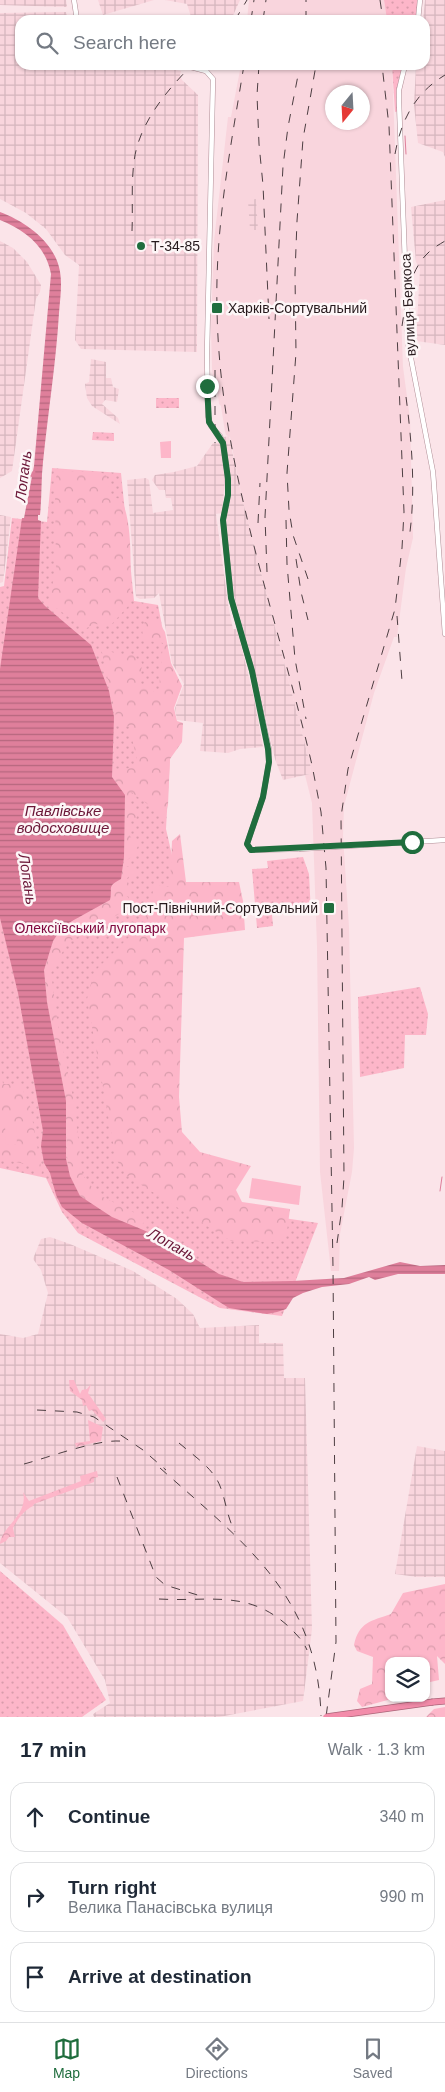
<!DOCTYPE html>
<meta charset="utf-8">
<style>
:root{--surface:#fff;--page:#f2f2f3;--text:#1f2937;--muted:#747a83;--line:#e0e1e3;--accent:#1f6d3d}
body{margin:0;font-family:Helvetica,sans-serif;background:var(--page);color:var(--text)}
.controls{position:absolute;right:15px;bottom:15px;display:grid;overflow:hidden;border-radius:10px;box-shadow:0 1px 4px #0004}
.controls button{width:45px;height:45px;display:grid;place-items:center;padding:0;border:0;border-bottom:1px solid var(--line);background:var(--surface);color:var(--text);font:25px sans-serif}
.compass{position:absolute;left:325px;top:85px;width:45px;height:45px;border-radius:50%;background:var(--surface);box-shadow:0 1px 4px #0004;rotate:198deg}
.stop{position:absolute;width:15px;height:15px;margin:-11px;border:4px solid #1f6d3d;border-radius:50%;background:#fff}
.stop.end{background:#1f6d3d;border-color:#fff;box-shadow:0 1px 5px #0008}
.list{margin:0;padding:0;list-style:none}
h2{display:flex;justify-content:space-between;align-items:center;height:65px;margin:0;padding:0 20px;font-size:21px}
h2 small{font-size:16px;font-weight:400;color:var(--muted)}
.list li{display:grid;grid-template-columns:32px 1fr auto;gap:15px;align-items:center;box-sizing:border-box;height:70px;margin:0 10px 10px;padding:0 10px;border:1px solid var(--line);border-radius:15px}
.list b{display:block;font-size:19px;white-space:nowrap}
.list p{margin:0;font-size:16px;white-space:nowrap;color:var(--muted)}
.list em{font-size:16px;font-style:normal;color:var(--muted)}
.icon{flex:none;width:28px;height:28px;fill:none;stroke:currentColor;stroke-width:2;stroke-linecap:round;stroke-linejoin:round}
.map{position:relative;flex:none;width:445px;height:1717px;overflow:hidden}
.search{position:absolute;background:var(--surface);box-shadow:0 1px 4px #0004;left:15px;right:15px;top:15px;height:55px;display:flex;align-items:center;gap:12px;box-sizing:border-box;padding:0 18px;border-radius:15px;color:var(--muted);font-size:19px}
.sheet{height:305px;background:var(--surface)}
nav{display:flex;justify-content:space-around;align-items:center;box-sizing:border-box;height:70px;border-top:1px solid var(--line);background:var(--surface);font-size:14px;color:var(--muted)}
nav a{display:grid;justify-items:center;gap:2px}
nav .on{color:var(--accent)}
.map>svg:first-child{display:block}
.built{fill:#f9d5dd;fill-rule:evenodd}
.industrial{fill:url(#industrial-grid)}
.green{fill:url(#green-dots)}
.forest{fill:url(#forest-crowns)}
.pitch{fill:#fdb6c9}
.water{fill:url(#water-rules)}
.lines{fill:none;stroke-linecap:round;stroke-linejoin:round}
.stream{stroke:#df7f9b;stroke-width:1}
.canal{stroke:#df7f9b;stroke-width:3}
.secondary-casing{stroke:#af8d95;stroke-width:5.5}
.highway-casing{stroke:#ab6478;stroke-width:7}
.secondary{stroke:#fff;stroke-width:4.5}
.highway{stroke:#f38caa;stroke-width:5.5}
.rail{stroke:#4d3e42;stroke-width:1;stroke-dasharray:9 9;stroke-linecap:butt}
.secondary-bridge-casing{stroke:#af8d95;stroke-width:5.5;stroke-linecap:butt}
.highway-bridge-casing{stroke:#ab6478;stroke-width:7;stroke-linecap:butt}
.secondary-bridge{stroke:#fff;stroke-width:4.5}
.highway-bridge{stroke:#f38caa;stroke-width:5.5}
.route{stroke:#1f6d3d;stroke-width:6}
.poi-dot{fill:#1f6d3d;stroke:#fdf6f7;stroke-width:2}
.labels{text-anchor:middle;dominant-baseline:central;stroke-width:5;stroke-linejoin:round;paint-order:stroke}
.poi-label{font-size:14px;fill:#26191c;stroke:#fdf6f7;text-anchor:start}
.street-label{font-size:14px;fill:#26191c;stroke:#fdf6f7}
.park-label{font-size:14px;fill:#80093f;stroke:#fdf6f7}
.water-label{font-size:15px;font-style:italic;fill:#6b1637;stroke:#fdf6f7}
</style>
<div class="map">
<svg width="445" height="1717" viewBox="0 0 445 1717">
<defs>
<pattern id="industrial-grid" width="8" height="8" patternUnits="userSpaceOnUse" patternTransform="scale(1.25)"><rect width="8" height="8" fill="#f9d5dd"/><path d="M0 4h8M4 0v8" fill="none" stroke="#d5b6bd"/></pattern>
<pattern id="green-dots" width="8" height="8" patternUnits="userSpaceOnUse" patternTransform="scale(1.25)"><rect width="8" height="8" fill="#fdb6c9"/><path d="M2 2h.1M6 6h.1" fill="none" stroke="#d99cac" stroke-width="1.8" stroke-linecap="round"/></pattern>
<pattern id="forest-crowns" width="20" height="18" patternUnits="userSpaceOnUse" patternTransform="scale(1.25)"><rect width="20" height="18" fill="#fdb6c9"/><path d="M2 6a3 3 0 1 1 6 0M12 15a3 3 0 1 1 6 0" fill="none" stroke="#d99cac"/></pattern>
<pattern id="water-rules" width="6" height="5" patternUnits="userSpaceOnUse" patternTransform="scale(1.25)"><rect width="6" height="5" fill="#df7f9b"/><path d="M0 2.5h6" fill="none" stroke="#b5677e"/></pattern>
</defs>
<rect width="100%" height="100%" fill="#fbe4e9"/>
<!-- built -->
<g class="built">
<polygon points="249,0 384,0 387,20 247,20"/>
<path d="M241,65H392L403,367L410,419L413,538L406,568L397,637H394L374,693L344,806L343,836L349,927L354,1148L352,1172L340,1234L339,1271H331L320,1172L317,947L312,803L305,775L310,774L311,768L242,498L230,437L226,435L225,432L221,406L219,404L216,376L213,375L212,369L211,328L214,241L228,117H231ZM332,92H362V122H332Z"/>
</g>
<!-- industrial -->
<g class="industrial">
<polygon points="0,0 66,0 67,7 0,5"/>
<polygon points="98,0 154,0 103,15"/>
<polygon points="165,0 240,0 231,20 192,20 187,4"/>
<polygon points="425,0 445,0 445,157 443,152 418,143 414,105 416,65 425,65 425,20 423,20"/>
<polygon points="66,12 68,20 20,20 20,65 157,65 181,71 180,75 182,80 198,95 197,352 81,349 75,340 79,265 65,255 46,229 26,213 0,199 0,13"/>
<polygon points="256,199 258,230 250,230 248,200"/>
<polygon points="445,200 445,345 416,341 420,269 416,262 411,207"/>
<polygon points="0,241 13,248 27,262 41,285 40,292 36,299 12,471 0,478"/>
<polygon points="91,359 106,362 106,378 111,378 113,387 119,389 117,402 105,400 102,404 118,418 120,424 92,406 87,398 85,384 89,382"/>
<polygon points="229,436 242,498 311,768 310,774 283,780 275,759 258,684 234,596 228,562 225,527 231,482 224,437"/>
<polygon points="213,443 220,443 225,480 222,513 216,514 228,604 233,629 237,629 254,698 263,747 240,749 228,753 200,751 203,723 177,720 175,708 184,684 172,663 159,593 154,598 140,599 136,597 127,480 146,478 149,480 153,513 173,510 171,498 166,498 165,490 159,490 152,480 155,475 174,472 197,466"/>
<polygon points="0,515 11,517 3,582 0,583"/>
<polygon points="50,1237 70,1244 133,1271 177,1299 193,1314 200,1328 259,1325 259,1343 283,1343 284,1378 305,1378 312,1629 303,1701 219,1717 94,1717 93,1714 110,1703 105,1680 67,1617 0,1563 0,1334 23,1338 38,1334 48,1293 41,1270 33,1259 41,1239"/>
<polygon points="417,1446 445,1451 445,1577 417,1577 395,1574"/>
</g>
<!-- green -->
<g class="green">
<polygon points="384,0 420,0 418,20 387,20"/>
<polygon points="392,65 405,65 399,111 395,112"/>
<rect x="156" y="398" width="23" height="10"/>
<polygon points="93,432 114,433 114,441 92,440"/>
<polygon points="52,468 121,473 134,601 158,605 174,688 166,829 179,886 175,1141 242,1212 318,1223 282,1316 220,1308 78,1233 62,1212 46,1178 0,1168 0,587 4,586 12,518 47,522"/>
<polygon points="303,857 309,874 311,914 272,915 273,926 257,928 252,869 268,868 267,861"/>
<polygon points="420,987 428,1014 426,1035 405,1035 404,1068 360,1077 358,997"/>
<polygon points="0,1571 63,1625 106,1700 82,1717 0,1717"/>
</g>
<!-- forest -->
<g class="forest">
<path d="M59,471L100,472L106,475C110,482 108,490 111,497L121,499C134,524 130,575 130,604L111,625L94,624L85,629L48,602L56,570L55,487L57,484L56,477Z"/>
<path d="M148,619H157L165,632L171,663L182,686L174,708L177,721L183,723L182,742L170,759L168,805L164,816L131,792L130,804L136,811L137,817L130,822V836L138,846L133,856L124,862L125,866L136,869L134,877L129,876L126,880L131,886L130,891L128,892L126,896L128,897L130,903L119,914L68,942L51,973L58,1025L74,1102L82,1174L97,1194L147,1219L139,1228C124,1222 91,1208 80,1196C69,1182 66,1160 67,1143L47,1002L44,970L53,941L63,926L104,903L111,895L109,888L124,869V857L125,795L112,777V769L134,768L138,764L129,726L115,725L116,716L101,648L120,655L132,654L142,663L140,685L149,686L154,692L159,689L163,643L143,640L142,625Z"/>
<polygon points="180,834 186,882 239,882 243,901 245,930 184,938 179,1097 182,1132 200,1152 251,1166 236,1190 242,1202 290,1209 286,1238 275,1242 231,1241 127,1176 116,1159 87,999 94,972 144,922 155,885 170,887 172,841"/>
<polygon points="0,1059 3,1084 20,1084 30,1106 42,1173 26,1164 0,1159"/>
<polygon points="69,1380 74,1380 80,1394 82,1390 87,1389 91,1384 88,1393 106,1419 103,1422 92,1410 89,1411 86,1405 83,1406 82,1400 70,1391"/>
<polygon points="88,1420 103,1427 101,1441 76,1447 75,1443 90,1441"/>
<path d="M97,1471L98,1477L94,1478V1482L34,1504L33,1506C23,1511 18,1519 13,1528L15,1537H9L6,1541L0,1544C0,1528 29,1515 23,1492L29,1501L81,1481L80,1476Z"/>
<path d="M445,1584V1664L437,1656L439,1680L426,1683V1661H389V1698H395L362,1707L357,1701L360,1689L372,1684L373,1657L357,1651L354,1645C359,1622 371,1621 391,1614L403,1593Z"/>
<polygon points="445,1707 445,1717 426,1717 434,1709"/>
</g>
<!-- pitch -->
<g class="pitch">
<polygon points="171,441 171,458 161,458 160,442"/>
<polygon points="5,1125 16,1125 17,1144 6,1145"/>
<polygon points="252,1178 301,1186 299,1205 249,1198"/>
</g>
<!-- water -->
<path class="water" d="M0,212C24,221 52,240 59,267C63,282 60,299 59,313C56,363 48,412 43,462C41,479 42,497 40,515H38V520L41,521L38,598L45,606L91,645L109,691L114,717L112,777L125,795L124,857L121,879C106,887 113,887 110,900L63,926L53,941L44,970L47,1002L66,1101V1159L70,1176L80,1196L112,1217L160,1237L219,1274L243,1282L292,1281L344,1278L400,1262L420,1266L445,1265V1274H398L375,1280L369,1277L349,1284L322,1287L303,1293L293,1298L286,1309L277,1312L267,1314L229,1308L169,1270L82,1223L62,1207L56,1195L50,1173L44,1163L41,1146L43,1131L18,993L0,918V669L22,518H24L34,466L51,274C46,246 25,230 0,220Z"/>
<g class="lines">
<!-- stream -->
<g class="stream">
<polyline points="405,136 406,154"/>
<polyline points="440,1191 442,1177"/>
</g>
<!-- canal -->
<polyline class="canal" points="26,481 34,472"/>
<defs>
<g id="secondary">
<polyline points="74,0 77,20"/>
<polyline points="418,20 420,0"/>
<polyline points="183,65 206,71 213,79 207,353 208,416 211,426 220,436 223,443 228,479 228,495 223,520 231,598 252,671 269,749 269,762 263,797 247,844 251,850 299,849"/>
<polyline points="405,65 399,90 399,102 408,343 433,472 445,634"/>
<polyline points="364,845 445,840"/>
</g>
<polyline id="highway" points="433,1702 445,1701"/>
</defs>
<!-- secondary casing -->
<use href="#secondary" class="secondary-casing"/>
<!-- highway casing -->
<use href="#highway" class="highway-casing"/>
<!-- secondary -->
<use href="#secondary" class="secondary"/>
<!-- highway -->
<use href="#highway" class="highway"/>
<!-- rail -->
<g class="rail">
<polyline points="380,0 383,20"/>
<polyline points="235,20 247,0"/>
<polyline points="251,20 254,0"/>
<polyline points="263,20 266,0"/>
<polyline points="306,20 306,0"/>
<path d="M244,65C231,145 215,227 217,308C219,465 277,614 312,765L321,812L326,868L333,1267L336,1642L326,1717"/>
<polyline points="259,65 257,95 259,144 263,185 269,319"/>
<path d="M395,154C401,120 415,93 445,75"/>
<path d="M132,231C133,208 131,184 134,162C138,125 166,91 192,65"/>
<path d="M402,326C406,301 409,270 429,252C433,248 440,244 445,241"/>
<polyline points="215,370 215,443"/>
<path d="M406,397C412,443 416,493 409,539"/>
<polyline points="286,520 287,564 295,659 306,719"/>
<polyline points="258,523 260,483"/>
<polyline points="296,559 301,592 308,620"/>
<polyline points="267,572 265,517 283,166 288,127 300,65"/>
<polyline points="308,579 293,535 289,510 287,473 296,353 295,274 297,221 303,139 316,65"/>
<polyline points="397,616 402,681"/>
<polyline points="337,1243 342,1208 344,1177 341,817 348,769 395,609 402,548 404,512 389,126 382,65"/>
<polyline points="37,1410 77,1412 94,1417 143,1450 166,1470"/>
<path d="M179,1443C194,1456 213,1468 220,1486C226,1501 227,1517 235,1532"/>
<path d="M24,1464C47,1458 105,1436 126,1442"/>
<path d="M160,1468C242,1541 318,1595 321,1716"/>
<polyline points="117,1477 156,1577 165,1585 204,1597"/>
<path d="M159,1599C209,1602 247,1589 288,1626C295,1633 303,1640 307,1650"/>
</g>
<defs>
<polyline id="secondary-bridge" points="299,849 364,845"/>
<polyline id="highway-bridge" points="326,1717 433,1702"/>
</defs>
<!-- secondary-bridge casing -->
<use href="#secondary-bridge" class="secondary-bridge-casing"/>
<!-- highway-bridge casing -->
<use href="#highway-bridge" class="highway-bridge-casing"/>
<!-- secondary-bridge -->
<use href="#secondary-bridge" class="secondary-bridge"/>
<!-- highway-bridge -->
<use href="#highway-bridge" class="highway-bridge"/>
</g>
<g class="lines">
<!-- route -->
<polyline class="route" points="207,386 209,422 223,443 228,479 228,495 223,520 231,598 252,671 268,749 269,762 263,797 247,844 251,850 412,842"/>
</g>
<!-- markers -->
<g class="poi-dot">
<circle cx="141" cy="246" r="5"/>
<rect x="211" y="302" width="12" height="12" rx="2.5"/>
<rect x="323" y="902" width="12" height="12" rx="2.5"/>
</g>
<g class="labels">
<!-- poi labels -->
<g class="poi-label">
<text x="151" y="246">Т-34-85</text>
<text x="228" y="308">Харків-Сортувальний</text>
<text x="318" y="908" text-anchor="end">Пост-Північний-Сортувальний</text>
</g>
<!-- street labels -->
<g class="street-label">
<text transform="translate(408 305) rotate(-93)">вулиця Беркоса</text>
</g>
<!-- park labels -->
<g class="park-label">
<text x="90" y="928">Олексіївський лугопарк</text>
</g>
<!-- water labels -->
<g class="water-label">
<text transform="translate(23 476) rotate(-83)">Лопань</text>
<text x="63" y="810">Павлівське<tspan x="63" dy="17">водосховище</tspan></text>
<text transform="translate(28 879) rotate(81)">Лопань</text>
<text transform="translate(172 1244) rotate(29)">Лопань</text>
</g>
</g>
</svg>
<div class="controls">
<button><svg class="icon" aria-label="layers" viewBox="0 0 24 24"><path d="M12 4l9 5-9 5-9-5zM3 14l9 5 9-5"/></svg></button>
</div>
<svg class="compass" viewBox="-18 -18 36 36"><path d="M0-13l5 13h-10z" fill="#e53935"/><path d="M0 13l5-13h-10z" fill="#747a83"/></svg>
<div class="stop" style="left:412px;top:842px"></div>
<div class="stop end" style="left:207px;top:386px"></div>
<div class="search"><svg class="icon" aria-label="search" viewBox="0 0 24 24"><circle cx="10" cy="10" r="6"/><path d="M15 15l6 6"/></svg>Search here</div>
</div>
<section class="sheet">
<h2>17 min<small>Walk · 1.3 km</small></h2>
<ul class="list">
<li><svg class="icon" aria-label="ahead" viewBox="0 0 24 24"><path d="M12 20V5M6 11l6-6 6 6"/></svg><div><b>Continue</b></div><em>340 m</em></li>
<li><svg class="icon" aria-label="right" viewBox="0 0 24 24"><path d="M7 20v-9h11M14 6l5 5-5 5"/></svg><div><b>Turn right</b><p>Велика Панасівська вулиця</p></div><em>990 m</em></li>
<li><svg class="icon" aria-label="arrive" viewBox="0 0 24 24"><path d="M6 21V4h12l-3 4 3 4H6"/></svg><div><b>Arrive at destination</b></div></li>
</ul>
</section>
<nav>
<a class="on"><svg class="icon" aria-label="map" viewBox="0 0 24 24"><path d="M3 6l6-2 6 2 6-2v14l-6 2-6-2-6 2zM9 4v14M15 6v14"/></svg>Map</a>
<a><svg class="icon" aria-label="directions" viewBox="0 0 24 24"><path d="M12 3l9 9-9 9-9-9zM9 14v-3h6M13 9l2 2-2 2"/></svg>Directions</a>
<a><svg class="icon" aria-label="saved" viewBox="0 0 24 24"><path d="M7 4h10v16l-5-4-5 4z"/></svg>Saved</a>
</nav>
